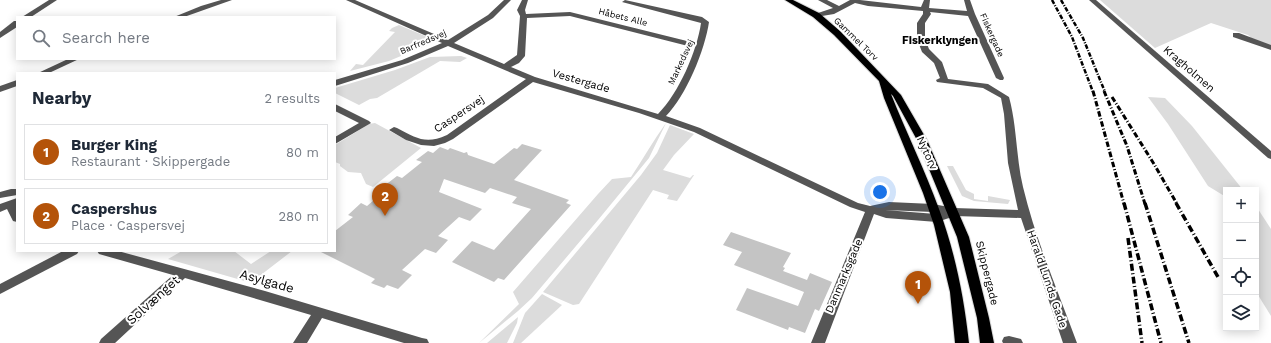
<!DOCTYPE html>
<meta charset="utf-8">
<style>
:root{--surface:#fff;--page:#f2f2f3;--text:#1f2937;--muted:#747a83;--line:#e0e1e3;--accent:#b45309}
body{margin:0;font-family:"Work Sans",sans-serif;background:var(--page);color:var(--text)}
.controls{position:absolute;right:12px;bottom:12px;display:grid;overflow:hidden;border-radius:0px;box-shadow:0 2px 10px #0003}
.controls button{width:36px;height:36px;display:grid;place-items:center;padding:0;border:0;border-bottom:1px solid var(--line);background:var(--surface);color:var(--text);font:20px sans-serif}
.you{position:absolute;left:880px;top:192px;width:14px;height:14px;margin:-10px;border:3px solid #fff;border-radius:50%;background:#1a73e8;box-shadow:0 0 0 6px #1a73e833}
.badge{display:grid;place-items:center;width:26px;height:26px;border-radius:50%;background:var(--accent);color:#fff;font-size:13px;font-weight:700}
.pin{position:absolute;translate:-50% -33px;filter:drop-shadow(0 1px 2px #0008)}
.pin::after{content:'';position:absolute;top:21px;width:14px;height:12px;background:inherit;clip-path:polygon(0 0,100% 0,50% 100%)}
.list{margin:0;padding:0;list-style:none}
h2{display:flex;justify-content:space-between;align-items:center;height:52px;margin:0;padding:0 16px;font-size:17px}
h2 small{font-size:13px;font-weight:400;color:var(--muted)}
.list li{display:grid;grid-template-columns:26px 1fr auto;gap:12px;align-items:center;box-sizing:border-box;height:56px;margin:0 8px 8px;padding:0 8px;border:1px solid var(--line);border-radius:0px}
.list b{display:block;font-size:15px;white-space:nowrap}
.list p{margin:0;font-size:13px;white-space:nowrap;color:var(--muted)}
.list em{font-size:13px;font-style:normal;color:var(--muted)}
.icon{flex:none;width:22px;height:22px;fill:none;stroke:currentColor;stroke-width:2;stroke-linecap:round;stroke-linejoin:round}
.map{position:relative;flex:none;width:1271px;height:343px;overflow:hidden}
.search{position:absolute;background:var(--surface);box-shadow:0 2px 10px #0003;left:16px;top:16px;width:320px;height:44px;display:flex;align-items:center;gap:10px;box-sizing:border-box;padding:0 14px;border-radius:0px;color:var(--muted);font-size:15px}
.panel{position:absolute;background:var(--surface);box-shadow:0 2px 10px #0003;left:16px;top:72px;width:320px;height:180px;border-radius:0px}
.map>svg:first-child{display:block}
.green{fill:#dcdcdc}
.building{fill:#c4c4c4}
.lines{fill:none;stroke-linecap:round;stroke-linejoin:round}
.major-casing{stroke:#dbdbdb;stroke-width:2}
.minor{fill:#555;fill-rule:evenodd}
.major{fill:#000;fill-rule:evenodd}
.rail-far2{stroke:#000;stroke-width:2.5;stroke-dasharray:4.5 1.5 1 1.5;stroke-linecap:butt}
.rail-far1{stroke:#000;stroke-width:3;stroke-dasharray:5.5 2 1 2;stroke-linecap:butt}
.rail{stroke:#000;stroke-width:3.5;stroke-dasharray:7 2.5 1 2.5;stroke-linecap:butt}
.labels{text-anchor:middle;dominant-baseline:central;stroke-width:4;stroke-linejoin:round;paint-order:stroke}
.far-street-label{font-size:9px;fill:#000;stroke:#fff}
.far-quarter-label{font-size:11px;font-weight:bold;fill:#000;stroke:#fff}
.street-label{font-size:11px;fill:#000;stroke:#fff}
.near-street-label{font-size:13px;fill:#000;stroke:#fff}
</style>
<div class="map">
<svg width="1271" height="343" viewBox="0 0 1271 343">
<rect width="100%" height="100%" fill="#fff"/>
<!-- green -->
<g class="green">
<polygon points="1100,0 1271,0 1271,47 1255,41 1248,35 1211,23 1155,48"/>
<polygon points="399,25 437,41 389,61 350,71 356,64 363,65 395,32 389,31 392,28"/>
<polygon points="461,56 467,58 460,62 440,61 377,98 370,99 359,105 335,93 335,88 395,70 430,57"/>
<polygon points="1148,97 1165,98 1192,126 1243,190 1226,190 1226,197 1208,186 1168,124"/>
<polygon points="375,123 421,148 373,187 366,184 361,173 348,172 340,166 340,164 335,162 335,145 369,124"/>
<path d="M666,123L649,158L598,220L532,298L518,311L479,343L519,304L513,292L598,194L612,179L631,177C643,159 653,141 666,123Z"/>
<polygon points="670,125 694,134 674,155 663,170 690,178 693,175 694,175 677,201 667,199 669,195 653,190 579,304 573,305 543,292 641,175 657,153"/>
<polygon points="947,166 953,166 966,190 974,194 974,199 988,201 988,196 1010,200 1008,204 974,201 962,196"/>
<polygon points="1256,206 1271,229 1271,316 1258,295 1256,288"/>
<polygon points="182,251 234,251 251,264 271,251 292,251 253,281 248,282 168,259"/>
<polygon points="542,294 562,305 521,343 513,343 525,313"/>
<polygon points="518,317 517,323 507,343 487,343"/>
</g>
<!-- building -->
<g class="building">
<polygon points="522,144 542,150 514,180 569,200 566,203 571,205 504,280 498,278 494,282 452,262 472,241 494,250 531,209 512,203 517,197 490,188 485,193 444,179 439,192 482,209 470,221 459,217 438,236 448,240 436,253 425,249 402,270 412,275 398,289 387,285 384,288 371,283 375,279 319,251 335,251 335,231 353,217 348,215 361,203 367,206 388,188 384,186 397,176 402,178 422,162 416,160 428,151 433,153 440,147 448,150 450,148 464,153 467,152 468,155 494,164 514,148 517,149"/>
<polygon points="731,232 791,253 783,267 785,268 783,271 807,280 810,273 832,282 819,311 815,309 805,333 789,327 788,330 736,310 747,288 798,306 804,292 734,265 742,252 723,245"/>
</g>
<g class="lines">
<defs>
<path id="major" d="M785,0H793L819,13L840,31L901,95L927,140L969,237L989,318L994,343H980L977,318L957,237L917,140L893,96L891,94C906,132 925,170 939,209C955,252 964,297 969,343H955L950,292L934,225L923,193L884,98L879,81L834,35L813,17Z"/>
</defs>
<!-- major casing -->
<use href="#major" class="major-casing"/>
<!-- minor -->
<g class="minor">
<polygon points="49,0 57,0 31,17 22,17"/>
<polygon points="221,0 232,0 184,17 174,17 201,6"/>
<path d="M346,0H355L448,40L488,15L504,0H511L493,18L454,43L504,64L517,55L520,16L517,10L522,0H528L525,10L526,14L570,12L695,43L696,45L692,47L570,16L527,18L525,56L519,63L511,67L535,77L658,114C679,93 697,51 701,23L622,2L625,0L702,17L709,22C705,50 686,96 666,116L700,128L858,203L870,206L889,202L933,204L954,208L1018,210L1008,163L1004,114L1001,98L983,88L937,82L936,80L940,78L934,63L922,52L917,39V23L923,14V11L868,6L855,3L834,14L816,17L812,15L833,8L818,0H827L839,6L850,0H860L921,7L924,0H930L929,8L967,11L964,0H970L975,14L1004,78L1003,80H1000L996,78L968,16L930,12L931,14L925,23V39L929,49L942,62L948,79L988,84L1009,97C1017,126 1016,158 1023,187C1036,241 1058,291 1077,343H1063L1021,218L955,216L937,222L886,218L874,214L825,343H811L865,212L850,207L694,132L639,113L533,82L453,139L445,143L434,146L421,145L406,140L389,130L394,127L397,128C417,138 425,145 447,135L526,79L448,46L408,63L335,86V80L402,60L442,43ZM885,210L933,212L940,213L936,214Z"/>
<polygon points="1089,0 1096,0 1271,151 1271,159 1268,158"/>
<polygon points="14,21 17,21 17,27 0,38 0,32"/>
<polygon points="1233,33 1239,33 1271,45 1271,50 1233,37"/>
<polygon points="68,59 79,59 49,73 38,73"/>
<polygon points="17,80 17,86 0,92 0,86"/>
<polygon points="335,104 369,121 371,123 335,144 335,137 359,123 335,111"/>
<polygon points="11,189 17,189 17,195 0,198 0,192"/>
<polygon points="17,198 17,222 13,221 7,209 0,212 0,204"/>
<polygon points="63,251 79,251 77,254 0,294 0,284"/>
<polygon points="97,251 118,251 265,291 422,338 427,339 429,343 404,343 322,318 307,343 293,343 311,315 185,278 115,343 99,343 101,339 173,275 99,254"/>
<polygon points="1009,336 1021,339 1023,343 1003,343 1002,341 1004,337"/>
</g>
<!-- major -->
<use href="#major" class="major"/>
<!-- rail-far2 -->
<g class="rail-far2">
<polyline points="1052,0 1072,37 1093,92"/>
<polyline points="1061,0 1083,38 1105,92"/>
</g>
<!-- rail-far1 -->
<g class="rail-far1">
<polyline points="1093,91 1124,204"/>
<polyline points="1104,91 1127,146 1145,204"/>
<polyline points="1112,97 1154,164 1177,204"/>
</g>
<!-- rail -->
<g class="rail">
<polyline points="1124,203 1161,343"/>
<polyline points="1145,203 1189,343"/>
<polyline points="1176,203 1218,277"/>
<polyline points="1128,238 1142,343"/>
</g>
</g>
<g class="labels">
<!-- far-street labels -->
<g class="far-street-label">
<text transform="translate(623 17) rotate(14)">Håbets Alle</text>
<text transform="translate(992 35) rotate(66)">Fiskergade</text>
<text transform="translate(856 39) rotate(44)">Gammel Torv</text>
<text transform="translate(423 42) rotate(-23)">Barfredsvej</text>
<text transform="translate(681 62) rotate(-65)">Markedsvej</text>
</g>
<!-- far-quarter labels -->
<g class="far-quarter-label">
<text x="940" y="40">Fiskerklyngen</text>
</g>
<!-- street labels -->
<g class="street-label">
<text transform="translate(1189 69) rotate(41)">Kragholmen</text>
<text transform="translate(581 81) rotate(16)">Vestergade</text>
<text transform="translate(459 114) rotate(-34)">Caspersvej</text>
<text transform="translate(927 153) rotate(65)">Nytorv</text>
<text transform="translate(987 273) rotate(76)">Skippergade</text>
<text transform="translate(844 276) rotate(-67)">Danmarksgade</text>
<text transform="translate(1047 279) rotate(71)">Harald Lunds Gade</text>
</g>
<!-- near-street labels -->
<g class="near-street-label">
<text transform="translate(267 281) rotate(16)">Asylgade</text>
<text transform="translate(153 300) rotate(-42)">Solvænget</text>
</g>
</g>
</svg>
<div class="controls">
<button>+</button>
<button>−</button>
<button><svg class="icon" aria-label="locate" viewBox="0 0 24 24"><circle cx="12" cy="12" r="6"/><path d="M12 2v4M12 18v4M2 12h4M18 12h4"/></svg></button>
<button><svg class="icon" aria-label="layers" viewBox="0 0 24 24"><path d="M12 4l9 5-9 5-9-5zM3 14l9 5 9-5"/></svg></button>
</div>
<div class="you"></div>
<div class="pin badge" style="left:918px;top:304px">1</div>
<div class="pin badge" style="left:385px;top:216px">2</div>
<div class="search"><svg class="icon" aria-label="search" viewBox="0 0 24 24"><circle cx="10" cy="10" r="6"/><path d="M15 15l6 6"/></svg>Search here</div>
<section class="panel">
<h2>Nearby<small>2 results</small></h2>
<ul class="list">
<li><span class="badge">1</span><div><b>Burger King</b><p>Restaurant · Skippergade</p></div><em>80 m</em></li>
<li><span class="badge">2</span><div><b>Caspershus</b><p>Place · Caspersvej</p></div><em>280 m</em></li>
</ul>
</section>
</div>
